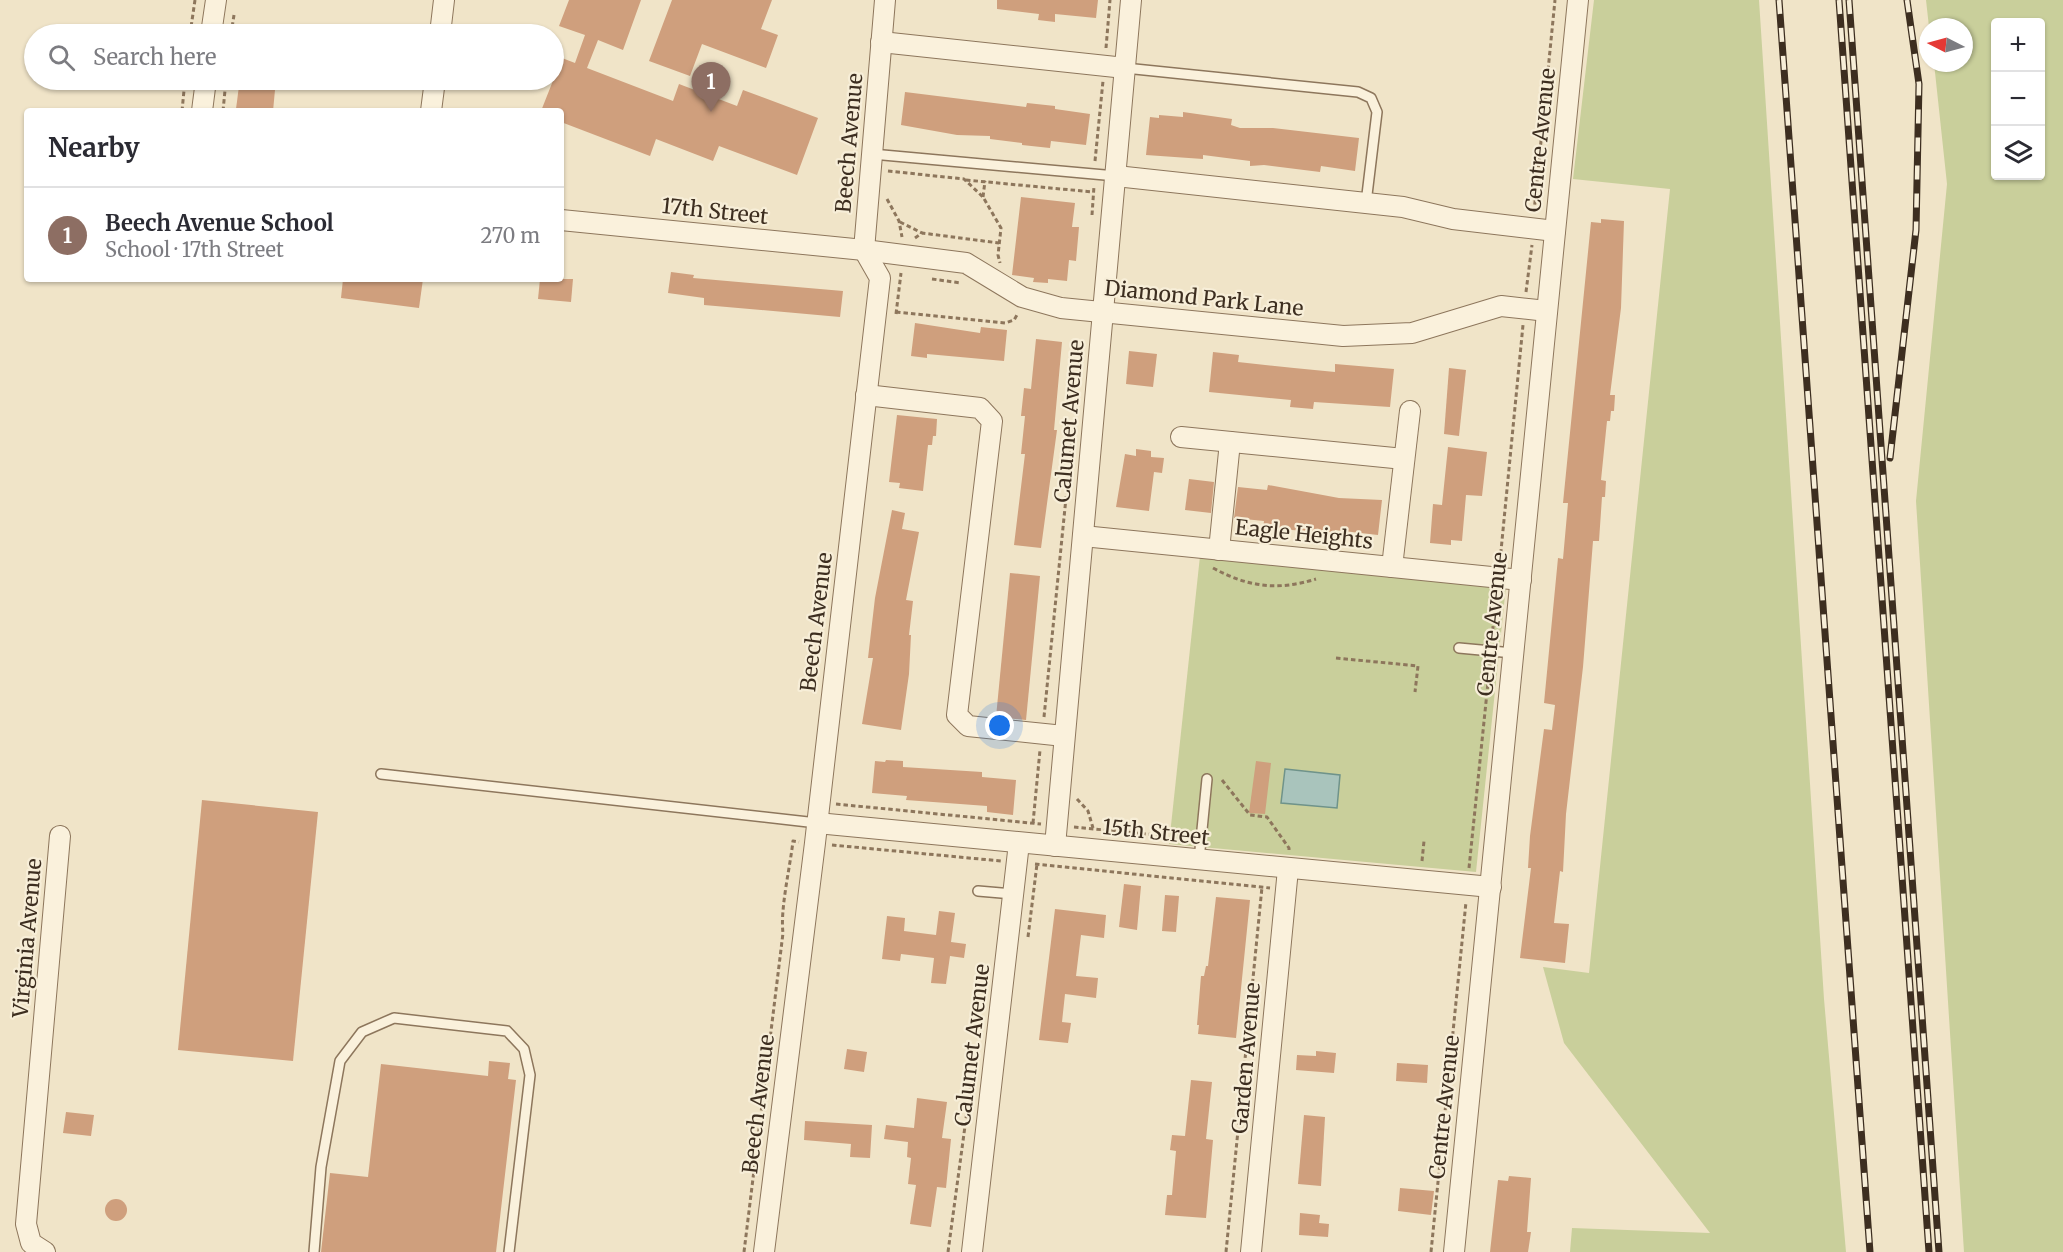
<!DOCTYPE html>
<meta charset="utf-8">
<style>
:root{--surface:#fff;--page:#f2f2f3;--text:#2b2b33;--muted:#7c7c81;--line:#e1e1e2;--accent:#9e2a2b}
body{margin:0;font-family:Merriweather,serif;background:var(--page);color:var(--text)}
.controls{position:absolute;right:18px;top:18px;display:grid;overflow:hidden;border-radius:6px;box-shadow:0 2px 4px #0004}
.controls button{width:54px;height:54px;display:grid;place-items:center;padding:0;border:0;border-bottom:2px solid var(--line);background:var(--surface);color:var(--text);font:30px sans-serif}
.compass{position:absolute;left:1919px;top:18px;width:54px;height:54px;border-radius:50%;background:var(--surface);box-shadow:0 2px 4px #0004;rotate:276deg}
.you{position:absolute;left:1000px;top:726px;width:21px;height:21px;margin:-15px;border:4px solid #fff;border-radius:50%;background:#1a73e8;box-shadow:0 0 0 9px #1a73e833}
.badge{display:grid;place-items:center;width:39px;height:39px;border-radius:50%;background:var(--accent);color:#fff;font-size:20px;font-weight:700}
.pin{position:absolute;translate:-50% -50px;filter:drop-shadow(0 2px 3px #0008)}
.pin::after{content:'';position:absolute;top:32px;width:21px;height:18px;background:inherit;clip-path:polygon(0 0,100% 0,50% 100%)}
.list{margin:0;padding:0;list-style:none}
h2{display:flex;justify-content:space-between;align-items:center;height:78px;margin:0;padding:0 24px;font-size:26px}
h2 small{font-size:20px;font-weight:400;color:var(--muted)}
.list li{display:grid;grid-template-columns:39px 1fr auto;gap:18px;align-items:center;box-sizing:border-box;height:96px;padding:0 24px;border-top:2px solid var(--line)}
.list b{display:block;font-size:22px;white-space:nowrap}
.list p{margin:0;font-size:20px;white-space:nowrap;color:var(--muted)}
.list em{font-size:20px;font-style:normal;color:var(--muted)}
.icon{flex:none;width:33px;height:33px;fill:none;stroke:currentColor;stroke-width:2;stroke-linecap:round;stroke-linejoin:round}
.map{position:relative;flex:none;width:2063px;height:1252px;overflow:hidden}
.search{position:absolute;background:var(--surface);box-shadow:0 2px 4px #0004;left:24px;top:24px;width:540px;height:66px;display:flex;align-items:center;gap:15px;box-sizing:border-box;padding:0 21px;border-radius:33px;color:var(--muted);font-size:22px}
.panel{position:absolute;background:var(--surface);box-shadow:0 2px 4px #0004;left:24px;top:108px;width:540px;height:174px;border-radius:6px}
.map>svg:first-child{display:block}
.green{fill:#c9cf9b;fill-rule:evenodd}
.water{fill:#a9c4bc;stroke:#6f938a;stroke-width:1.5}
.building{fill:#cf9f7d}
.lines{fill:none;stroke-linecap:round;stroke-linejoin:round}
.lane-casing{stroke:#8d765c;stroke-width:12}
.street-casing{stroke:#8d765c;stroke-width:22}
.path{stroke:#8d765c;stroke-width:3;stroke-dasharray:4.5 3;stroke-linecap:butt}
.lane{stroke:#faf1dc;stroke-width:9}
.street{stroke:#faf1dc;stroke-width:20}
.rail-casing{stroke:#3d2e20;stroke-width:7}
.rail{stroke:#f7eed8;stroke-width:4.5;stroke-dasharray:14;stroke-linecap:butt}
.labels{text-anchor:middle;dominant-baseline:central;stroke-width:4.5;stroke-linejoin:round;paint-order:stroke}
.street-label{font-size:21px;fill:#3d2e20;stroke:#f7eed8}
</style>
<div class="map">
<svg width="2063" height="1252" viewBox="0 0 2063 1252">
<rect width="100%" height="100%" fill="#f0e4c8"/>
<!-- green -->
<g class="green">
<polygon points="1594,0 1759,0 1824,999 1846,1252 1570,1252 1572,1228 1710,1233 1564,1043 1543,967 1589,973 1670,189 1573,179"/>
<path d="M1926,0H2063V1252H1964L1916,501L1947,184L1934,63H1964V27H1929ZM1996,22H2040V176H1996Z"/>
<polygon points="1200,556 1506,586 1476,872 1169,844"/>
</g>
<!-- water -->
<polygon class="water" points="1285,769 1340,775 1337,808 1281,803"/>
<!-- building -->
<g class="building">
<polygon points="569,0 641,0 623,50 598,40 587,68 673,101 679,84 737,106 743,90 818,118 797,175 719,146 713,161 656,139 650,156 561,122 561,111 541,111 562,58 575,63 585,35 559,26"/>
<polygon points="672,0 772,0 761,29 778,35 766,68 702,44 690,76 649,61"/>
<polygon points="997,0 1098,0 1096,18 1055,14 1055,22 1038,20 1039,14 997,9"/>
<polygon points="239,86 275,90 273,111 236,109"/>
<polygon points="905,92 1026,107 1027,103 1055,106 1055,109 1090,114 1086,145 1051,141 1050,148 1022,145 1022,143 990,139 990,136 957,135 901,125"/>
<polygon points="1183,112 1232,119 1231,125 1240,128 1273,128 1359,138 1355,171 1321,166 1320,172 1264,165 1250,166 1250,161 1203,155 1203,159 1146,155 1150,117 1159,118 1159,115 1183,117"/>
<polygon points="1021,197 1075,203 1072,227 1079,227 1076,261 1069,260 1067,281 1048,279 1048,283 1033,282 1034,278 1012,275"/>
<polygon points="1601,219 1624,221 1621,308 1610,395 1615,395 1614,411 1611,411 1610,421 1607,421 1601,480 1606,481 1605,497 1602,497 1599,541 1593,541 1583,667 1566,814 1563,872 1560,871 1554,923 1569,924 1565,963 1520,958 1531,868 1528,868 1530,836 1544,729 1552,730 1555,705 1544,703 1558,558 1563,559 1568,503 1563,503 1591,222 1601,223"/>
<polygon points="671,272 694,275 693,278 843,291 840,317 704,305 704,298 668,293"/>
<polygon points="343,279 423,279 419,308 341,298"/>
<polygon points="540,279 573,279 571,302 538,299"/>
<polygon points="915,323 980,333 981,327 1007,330 1004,361 927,354 927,358 911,356"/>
<polygon points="1036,339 1062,342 1054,430 1057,430 1041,548 1014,545 1025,454 1021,454 1025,416 1021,416 1024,388 1031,389"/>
<polygon points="1129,351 1157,354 1153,387 1126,384"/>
<polygon points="1213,352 1239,355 1238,362 1294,368 1335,372 1335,364 1394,369 1390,407 1314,402 1313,409 1290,407 1291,400 1209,392"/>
<polygon points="1449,368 1466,370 1459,436 1444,434"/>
<polygon points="897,415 937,419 936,436 933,436 932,445 928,445 923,491 899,488 900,483 889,482"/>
<polygon points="1448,447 1487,452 1482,496 1466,495 1462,541 1451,540 1451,545 1430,543 1433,504 1442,505"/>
<polygon points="1136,449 1151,451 1151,457 1164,458 1162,473 1154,472 1149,511 1116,507 1125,454 1136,456"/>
<polygon points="1189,479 1214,482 1211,513 1185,510"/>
<polygon points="1268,485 1339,498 1382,500 1378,535 1335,530 1335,533 1263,528 1264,521 1234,518 1238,487 1267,490"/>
<polygon points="892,510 905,513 902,529 919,532 906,600 913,601 909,635 911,635 909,674 901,730 862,724 873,658 868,658 875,598"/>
<polygon points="1010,573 1040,576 1026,720 996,717"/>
<polygon points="886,760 903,761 903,767 982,772 982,777 1016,780 1013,815 987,812 987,806 906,800 907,796 872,793 875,761 885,762"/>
<polygon points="1256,761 1271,763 1265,814 1249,813"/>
<polygon points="202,800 318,812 293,1061 178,1050"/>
<polygon points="1124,884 1141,886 1137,930 1119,927"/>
<polygon points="1165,895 1179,896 1176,932 1162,931"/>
<polygon points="1216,897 1250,900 1236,1038 1198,1034 1199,1025 1197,1025 1201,976 1204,976 1206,966 1208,966"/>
<polygon points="1055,909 1106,915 1104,938 1081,935 1076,976 1098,978 1096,998 1065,994 1062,1022 1071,1023 1068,1043 1039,1040"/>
<polygon points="939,911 955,913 951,942 966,944 964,958 950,956 946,984 931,983 934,958 901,954 900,961 882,959 887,916 905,918 904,931 936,935"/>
<polygon points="847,1049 867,1052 864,1072 844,1069"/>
<polygon points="1316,1051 1336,1053 1334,1073 1296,1070 1297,1055 1316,1056"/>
<polygon points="489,1061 510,1063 508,1079 516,1080 496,1252 321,1252 330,1173 368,1177 381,1064 488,1076"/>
<polygon points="1397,1063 1428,1065 1427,1083 1396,1081"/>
<polygon points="1191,1080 1212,1082 1206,1139 1213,1140 1206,1218 1165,1215 1167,1195 1172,1195 1176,1151 1170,1150 1172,1135 1185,1136"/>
<polygon points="917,1098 947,1102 942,1138 951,1139 946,1188 937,1187 931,1227 910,1224 916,1185 908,1184 911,1158 907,1157 908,1142 884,1139 886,1125 914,1128"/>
<polygon points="66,1112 94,1115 91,1136 63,1133"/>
<polygon points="1304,1115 1325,1117 1321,1186 1298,1184"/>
<polygon points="805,1121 872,1125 870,1158 850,1157 851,1144 804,1140"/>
<polygon points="1509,1176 1531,1178 1527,1232 1531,1232 1528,1252 1490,1252 1498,1180 1508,1181"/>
<polygon points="1400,1188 1434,1191 1431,1215 1398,1211"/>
<circle cx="116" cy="1210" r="11"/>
<polygon points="1300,1213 1320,1215 1319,1223 1329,1224 1328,1237 1299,1235"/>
</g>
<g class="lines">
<defs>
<g id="lane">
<polyline points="1125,68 1358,92 1371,98 1377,112 1366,203"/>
<polyline points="872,154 1116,176"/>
<polyline points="1459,648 1513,653"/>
<polyline points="381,774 817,823"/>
<polyline points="1199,860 1207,779"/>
<polyline points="978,891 1013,894"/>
<polyline points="314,1252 321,1167 340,1061 362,1032 394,1018 507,1031 524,1049 530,1075 509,1252"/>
</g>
<g id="street">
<polyline points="211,34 216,0"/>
<polyline points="440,34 444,0"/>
<polyline points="881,42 1125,68"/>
<polyline points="202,111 206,80"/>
<polyline points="431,111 435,80"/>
<polyline points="1116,176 1403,207 1453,219 1555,231"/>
<polyline points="561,220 864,250 966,263 1022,297 1061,308 1343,336 1412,333 1501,306 1547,311"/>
<polyline points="866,395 980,408 992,421 957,715 968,726 1064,736"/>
<polyline points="1181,437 1404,459"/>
<polyline points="1083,536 1521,580"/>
<polyline points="1219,550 1230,442"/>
<polyline points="1392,567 1410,411"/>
<polyline points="817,823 1491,887"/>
<polyline points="1055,846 1131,0"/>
<polyline points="45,1252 31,1243 26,1224 60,836"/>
<polyline points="764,1252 815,843 880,278 864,250 885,0"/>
<polyline points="972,1252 1019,843"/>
<polyline points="1251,1252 1288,869"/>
<polyline points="1454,1252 1578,0"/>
</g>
</defs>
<!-- lane casing -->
<use href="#lane" class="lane-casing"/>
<!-- street casing -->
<use href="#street" class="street-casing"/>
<!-- path -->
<g class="path">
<polyline points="190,34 195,0"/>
<polyline points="231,34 234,15"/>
<polyline points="1106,48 1110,0"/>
<polyline points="182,111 185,80"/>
<polyline points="223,111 226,80"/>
<polyline points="1095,161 1103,81"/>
<polyline points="888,171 964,179 983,197 1001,228 998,255 1000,263"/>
<polyline points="966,180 1093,192"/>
<polyline points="983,197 985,181"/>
<polyline points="887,199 899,221 902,237"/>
<polyline points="1534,212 1555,0"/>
<polyline points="1092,215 1094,186"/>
<polyline points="900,222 922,233"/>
<polyline points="915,238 922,233 999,243"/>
<polyline points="932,279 961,283"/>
<polyline points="1526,292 1532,245"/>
<polyline points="896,312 1005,323 1014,320 1017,315"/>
<polyline points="896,314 901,273"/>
<polyline points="1500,561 1523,325"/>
<path d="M1213,568C1248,587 1278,591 1316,579"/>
<polyline points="1492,638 1496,594"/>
<polyline points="1336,658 1418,666 1415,692"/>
<polyline points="1044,717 1073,428"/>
<polyline points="1222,780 1250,815 1267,817 1289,848 1289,852"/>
<polyline points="1077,799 1088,811 1093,828"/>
<polyline points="836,804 1041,824"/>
<polyline points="1033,823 1040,750"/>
<polyline points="1074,827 1166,836"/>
<polyline points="832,845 1001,861"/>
<polyline points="1422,861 1424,841"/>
<polyline points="1035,864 1270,888"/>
<polyline points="1469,868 1490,663"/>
<polyline points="1028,937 1037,864"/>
<path d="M744,1252L783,933C780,909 790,868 793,841L799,842"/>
<polyline points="948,1252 973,1067"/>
<polyline points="1226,1252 1262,887"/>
<polyline points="1431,1252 1466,902"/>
</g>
<!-- lane -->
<use href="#lane" class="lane"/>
<!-- street -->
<use href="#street" class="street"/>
<defs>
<g id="rail">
<polyline points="1779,0 1870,1252"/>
<polyline points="1839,0 1929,1252"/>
<polyline points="1849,0 1939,1252"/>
<polyline points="1890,458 1916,230 1919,84 1907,0"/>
</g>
</defs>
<!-- rail casing -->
<use href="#rail" class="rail-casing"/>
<!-- rail -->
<use href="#rail" class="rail"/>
</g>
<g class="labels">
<!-- street labels -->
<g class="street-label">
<text transform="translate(1540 140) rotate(-84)">Centre Avenue</text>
<text transform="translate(849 143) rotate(-85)">Beech Avenue</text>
<text transform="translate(715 211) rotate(6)">17th Street</text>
<text transform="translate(1204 298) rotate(6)">Diamond Park Lane</text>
<text transform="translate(1069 421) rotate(-85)">Calumet Avenue</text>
<text transform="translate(1304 534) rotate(6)">Eagle Heights</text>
<text transform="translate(816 622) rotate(-83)">Beech Avenue</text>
<text transform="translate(1492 624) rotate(-84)">Centre Avenue</text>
<text transform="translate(1156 832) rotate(6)">15th Street</text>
<text transform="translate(27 938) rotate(-85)">Virginia Avenue</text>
<text transform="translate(972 1045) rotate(-83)">Calumet Avenue</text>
<text transform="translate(1246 1058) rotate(-85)">Garden Avenue</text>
<text transform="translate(758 1104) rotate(-83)">Beech Avenue</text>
<text transform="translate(1444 1107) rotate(-84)">Centre Avenue</text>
</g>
</g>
</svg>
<div class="controls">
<button>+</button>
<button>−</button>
<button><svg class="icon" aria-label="layers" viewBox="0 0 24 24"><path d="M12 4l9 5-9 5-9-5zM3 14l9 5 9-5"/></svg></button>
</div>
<svg class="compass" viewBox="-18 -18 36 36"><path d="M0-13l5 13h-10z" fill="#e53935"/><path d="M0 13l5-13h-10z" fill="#7c7c81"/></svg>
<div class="you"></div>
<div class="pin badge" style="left:711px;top:112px;background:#8d6e63">1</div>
<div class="search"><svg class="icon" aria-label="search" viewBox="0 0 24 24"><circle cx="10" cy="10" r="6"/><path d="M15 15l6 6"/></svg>Search here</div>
<section class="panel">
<h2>Nearby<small></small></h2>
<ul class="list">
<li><span class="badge" style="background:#8d6e63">1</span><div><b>Beech Avenue School</b><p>School · 17th Street</p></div><em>270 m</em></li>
</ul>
</section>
</div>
